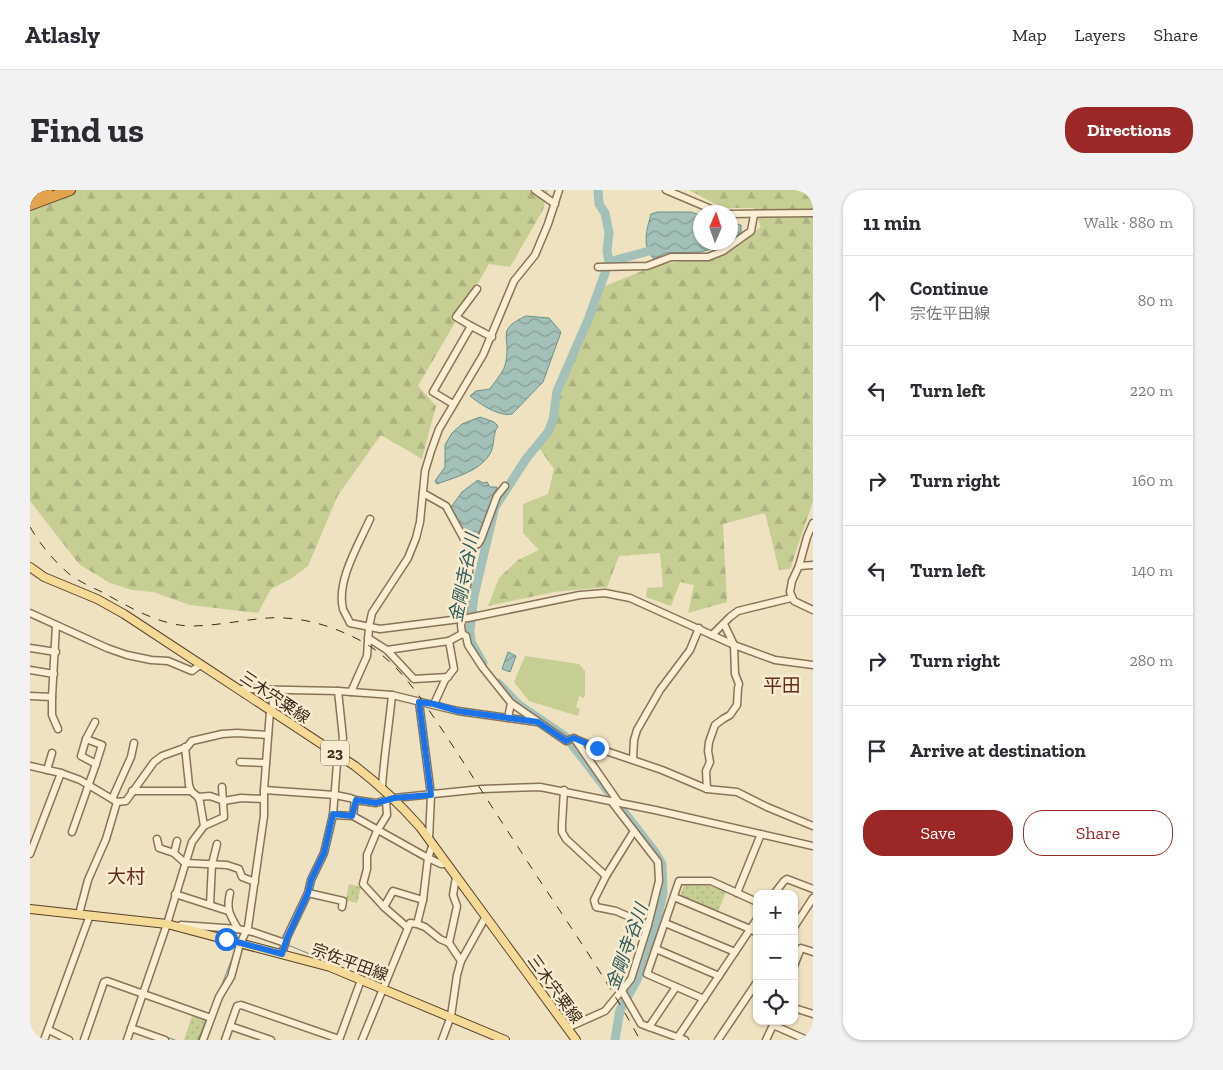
<!DOCTYPE html>
<meta charset="utf-8">
<style>
:root{--surface:#fff;--page:#f2f2f3;--text:#2b2b33;--muted:#7c7c81;--line:#e1e1e2;--accent:#9b2726}
body{margin:0;font-family:"Zilla Slab","Noto Sans JP",serif;background:var(--page);color:var(--text)}
.controls{position:absolute;right:15px;bottom:15px;display:grid;overflow:hidden;border-radius:10px;box-shadow:0 1px 4px #0004}
.controls button{width:45px;height:45px;display:grid;place-items:center;padding:0;border:0;border-bottom:1px solid var(--line);background:var(--surface);color:var(--text);font:25px sans-serif}
.compass{position:absolute;left:663px;top:15px;width:45px;height:45px;border-radius:50%;background:var(--surface);box-shadow:0 1px 4px #0004;rotate:2deg}
.stop{position:absolute;width:15px;height:15px;margin:-11px;border:4px solid #1a73e8;border-radius:50%;background:#fff}
.stop.end{background:#1a73e8;border-color:#fff;box-shadow:0 1px 5px #0008}
.list{margin:0;padding:0;list-style:none}
h2{display:flex;justify-content:space-between;align-items:center;height:65px;margin:0;padding:0 20px;font-size:21px}
h2 small{font-size:16px;font-weight:400;color:var(--muted)}
.list li{display:grid;grid-template-columns:32px 1fr auto;gap:15px;align-items:center;box-sizing:border-box;height:90px;padding:0 20px;border-top:1px solid var(--line)}
.list b{display:block;font-size:19px;white-space:nowrap}
.list p{margin:0;font-size:16px;white-space:nowrap;color:var(--muted)}
.list em{font-size:16px;font-style:normal;color:var(--muted)}
.actions{display:flex;gap:10px;padding:15px 20px}
.actions a{flex:1;padding:11px 0;border:1px solid var(--accent);border-radius:20px;text-align:center;font-size:18px;color:var(--accent)}
.actions .main{background:var(--accent);color:#fff}
.icon{flex:none;width:28px;height:28px;fill:none;stroke:currentColor;stroke-width:2;stroke-linecap:round;stroke-linejoin:round}
.map{position:relative;flex:none;width:783px;height:850px;overflow:hidden;border-radius:20px}
header{display:flex;align-items:center;gap:30px;box-sizing:border-box;height:70px;padding:0 25px;background:var(--surface);border-bottom:1px solid var(--line)}
header strong{font-size:24px}
nav{display:flex;gap:28px;margin-inline-start:auto;font-size:18px}
.intro{display:flex;align-items:center;justify-content:space-between;box-sizing:border-box;height:120px;padding:0 30px}
h1{margin:0;font-size:35px}
.button{padding:12px 22px;border-radius:20px;background:var(--accent);color:#fff;font-size:18px;font-weight:700}
main{display:flex;gap:30px;padding:0 30px}
aside{flex:1;background:var(--surface);border-radius:20px;box-shadow:0 1px 4px #0004}
.map>svg:first-child{display:block}
.grass{fill:#c6ce94}
.forest{fill:url(#forest-firs)}
.park{fill:url(#park-dots)}
.water{fill:url(#water-waves);stroke:#6a9087}
.lines{fill:none;stroke-linecap:round;stroke-linejoin:round}
.stream{stroke:#6a9087;stroke-width:1}
.river{stroke:#a4c1b9;stroke-width:9}
.minor-casing{stroke:#897358;stroke-width:9}
.major-casing{stroke:#57412c;stroke-width:10}
.highway-casing{stroke:#57412c;stroke-width:12}
.minor{stroke:#faefd4;stroke-width:6}
.major{stroke:#f4d997;stroke-width:8}
.highway{stroke:#e2a44e;stroke-width:10}
.rail{stroke:#382b1d;stroke-width:1;stroke-dasharray:9 9;stroke-linecap:butt}
.route{stroke:#1a73e8;stroke-width:6}
.labels{text-anchor:middle;dominant-baseline:central;stroke-width:5;stroke-linejoin:round;paint-order:stroke}
.shield{fill:#f7ecd1;stroke:#716553;stroke-width:1}
.shield-label{font-size:15px;font-weight:bold;fill:#382b1d}
.street-label{font-size:16px;fill:#382b1d;stroke:#f7ecd1}
.water-label{font-size:18px;font-style:italic;fill:#2b5957;stroke:#f7ecd1}
.quarter-label{font-size:19px;fill:#672c1a;stroke:#f7ecd1}
</style>
<header>
<strong>Atlasly</strong>
<nav><a>Map</a><a>Layers</a><a>Share</a></nav>
</header>
<div class="intro"><h1>Find us</h1><a class="button">Directions</a></div>
<main>
<div class="map">
<svg width="783" height="850" viewBox="0 0 783 850">
<defs>
<pattern id="forest-firs" width="22" height="20" patternUnits="userSpaceOnUse" patternTransform="scale(1.25)"><rect width="22" height="20" fill="#c6ce94"/><path d="M5 1l3.5 6h-7zM16 11l3.5 6h-7z" fill="#abb17f"/></pattern>
<pattern id="park-dots" width="8" height="8" patternUnits="userSpaceOnUse" patternTransform="scale(1.25)"><rect width="8" height="8" fill="#c6ce94"/><path d="M2 2h.1M6 6h.1" fill="none" stroke="#abb17f" stroke-width="1.8" stroke-linecap="round"/></pattern>
<pattern id="water-waves" width="16" height="10" patternUnits="userSpaceOnUse" patternTransform="scale(1.25)"><rect width="16" height="10" fill="#a4c1b9"/><path d="M0 5q4-4 8 0t8 0" fill="none" stroke="#879d96"/></pattern>
</defs>
<rect width="100%" height="100%" fill="#efe2c1"/>
<!-- grass -->
<polygon class="grass" points="495,466 549,474 555,481 555,504 554,508 549,506 546,517 550,519 548,526 499,511 484,492"/>
<!-- forest -->
<g class="forest">
<polygon points="0,0 518,0 513,20 480,77 459,74 388,196 406,216 392,269 351,245 308,305 278,376 262,388 241,399 228,423 160,415 123,402 102,400 80,393 49,374 0,311"/>
<polygon points="659,0 783,0 783,311 760,379 749,380 735,323 693,334 697,412 658,423 664,395 650,392 641,416 616,407 617,398 633,397 630,363 589,366 577,397 524,402 458,416 469,388 488,370 509,360 493,343 493,314 518,304 524,279 509,258 525,234 530,201 563,128 575,96 627,75 692,65 731,37 724,18 693,18"/>
</g>
<!-- park -->
<g class="park">
<polygon points="319,694 331,697 327,713 316,710"/>
<polygon points="654,695 680,696 696,702 687,724 650,707"/>
<polygon points="162,826 177,831 173,850 154,850"/>
</g>
<!-- water -->
<g class="water">
<path d="M628,22H661L670,25V52L697,53L692,56L670,62L635,63L624,69C611,56 617,39 621,24Z"/>
<polygon points="700,33 711,35 711,43 701,50"/>
<path d="M496,126L519,128L531,142L513,192L482,224C469,227 450,214 440,206L446,201L460,199C465,191 475,181 476,171C481,146 465,140 496,126Z"/>
<path d="M450,227L464,232L468,236C467,239 465,240 465,243C463,249 464,256 461,262C451,281 426,287 407,294L405,291L415,277V255L422,243L432,234Z"/>
<polygon points="448,290 453,293 457,292 460,297 467,297 447,349 443,353 433,344 421,317 432,302"/>
<polygon points="478,462 486,466 480,482 472,479"/>
</g>
<g class="lines">
<!-- stream -->
<g class="stream">
<polyline points="222,746 228,747"/>
<polyline points="258,755 292,769"/>
<polyline points="189,802 205,761"/>
<polyline points="179,825 182,817"/>
<polyline points="106,836 145,850"/>
<polyline points="168,850 177,828"/>
</g>
<!-- river -->
<g class="river">
<polyline points="579,72 619,61"/>
<polyline points="453,473 441,452 440,440 444,406 465,317 496,269 518,242 523,230 527,201 558,130 579,72 577,61 579,43 575,23 569,14 568,0"/>
<polyline points="468,493 489,515 536,547 625,662 632,674 633,704 623,745 607,790 590,820 585,850"/>
</g>
<defs>
<g id="minor">
<polyline points="505,0 525,14"/>
<polyline points="636,0 688,22"/>
<polyline points="700,24 783,23"/>
<polyline points="568,77 617,76 641,67 678,67 693,61 721,41 724,25"/>
<polyline points="441,136 426,127 447,99"/>
<polyline points="423,214 403,202 441,136 462,147"/>
<polyline points="393,303 416,316 434,349 443,356 431,435 432,444 436,446 438,455 453,478 481,513 536,551 544,548 589,613"/>
<path d="M340,329C329,354 306,391 313,419C315,424 318,428 320,433L350,439L438,428L550,405L575,403L600,408L704,455L745,470L783,475"/>
<polyline points="783,333 777,347 769,376 762,391 760,402 764,411 783,420"/>
<polyline points="443,356 448,354 451,349 467,306 475,296"/>
<polyline points="769,376 783,375"/>
<polyline points="0,423 77,458 97,465 121,470 138,471 162,481 170,475"/>
<polyline points="682,445 700,427 708,421 761,408"/>
<polyline points="338,448 357,460 384,489 418,487"/>
<polyline points="0,458 26,462"/>
<polyline points="357,460 419,451"/>
<polyline points="0,480 24,484"/>
<polyline points="209,499 308,501 362,505 428,521 507,532"/>
<polyline points="321,502 337,466 339,437 342,423 378,368 386,348 390,332 395,281 401,261 409,239 453,165 484,91 505,65 518,34 529,0"/>
<polyline points="0,506 22,507 26,435"/>
<polyline points="22,507 22,525 28,539"/>
<polyline points="389,512 401,605 399,649"/>
<polyline points="404,514 415,490 424,479 419,451 432,444"/>
<polyline points="242,522 244,500"/>
<polyline points="478,528 481,513"/>
<polyline points="56,549 72,555 66,574"/>
<polyline points="545,549 567,558 632,580 677,599 707,602 737,617 783,636"/>
<polyline points="603,569 604,550 607,540 630,500 660,460 669,438"/>
<polyline points="210,572 236,573"/>
<polyline points="0,576 31,583 50,590 87,612 96,611 124,572 132,566 157,557 162,551 192,544 207,543 238,545"/>
<polyline points="17,580 22,563"/>
<path d="M352,597C354,566 359,536 362,505"/>
<polyline points="677,599 676,581 680,572 678,561 679,552 685,535 693,529 700,525 707,515 708,498 709,494 705,484 704,455 694,434"/>
<polyline points="234,600 305,605 320,608 325,610 346,613 364,608 452,599 510,597 625,620 783,656"/>
<polyline points="534,600 532,634 532,642 536,649 576,686 564,710 566,717 586,721 618,735"/>
<polyline points="102,601 161,601"/>
<polyline points="168,607 180,606 194,611 211,608 233,609"/>
<polyline points="82,609 101,567 104,553"/>
<polyline points="325,610 323,626 398,668 411,674 417,674"/>
<polyline points="356,611 357,625 347,641 337,665 337,679 333,694 354,717 377,737"/>
<polyline points="303,625 323,626"/>
<polyline points="174,636 194,627 192,597"/>
<polyline points="42,642 66,574 51,566 56,549 65,532"/>
<polyline points="127,649 129,658 144,663"/>
<polyline points="147,651 144,663 155,673 197,675 209,679 212,687 225,692"/>
<polyline points="0,664 31,583"/>
<polyline points="576,686 604,641"/>
<path d="M200,703C196,720 200,725 208,739"/>
<polyline points="278,703 313,711 312,717"/>
<polyline points="707,703 731,644"/>
<polyline points="145,704 198,721"/>
<polyline points="744,704 754,691 757,689 783,699"/>
<polyline points="644,707 720,739 727,743"/>
<polyline points="180,715 182,674 187,654"/>
<polyline points="354,717 363,701 393,710"/>
<polyline points="49,724 58,690 76,649 87,612"/>
<polyline points="635,733 705,762"/>
<polyline points="387,734 393,710 398,668 403,654"/>
<polyline points="151,735 208,739 223,742 255,753"/>
<polyline points="764,737 783,708"/>
<polyline points="419,753 427,716 423,705 426,687"/>
<polyline points="626,759 689,786"/>
<polyline points="252,764 257,747 278,703 281,690 294,663 303,625 307,573 313,548 308,501"/>
<polyline points="764,776 771,758 783,762"/>
<polyline points="592,801 611,834 655,850"/>
<polyline points="674,809 617,784 649,691 681,691 727,712"/>
<polyline points="764,818 783,824"/>
<polyline points="743,835 777,850"/>
<polyline points="200,836 241,850"/>
<polyline points="619,837 646,797"/>
<polyline points="101,838 135,850"/>
<polyline points="537,838 575,821 601,789 618,735 629,691 628,672 581,611"/>
<polyline points="19,840 39,850"/>
<polyline points="648,847 727,729"/>
<polyline points="14,850 60,725"/>
<polyline points="54,850 74,792 77,791 181,828"/>
<polyline points="97,850 137,734 162,652 174,636 170,612 168,607 161,601 159,595 155,557"/>
<polyline points="173,850 189,807 201,787 210,754 218,737 234,626 234,600 240,521"/>
<polyline points="195,850 207,816 211,815 309,849"/>
<polyline points="309,850 331,790"/>
<polyline points="332,850 380,733 387,734 395,737 410,749 419,753 431,771"/>
<polyline points="412,850 421,826 427,785 431,771 455,728"/>
<polyline points="688,850 727,792"/>
<polyline points="736,850 744,833"/>
</g>
<g id="major">
<path d="M0,377L14,387L67,409L94,424L325,576C351,596 368,612 390,637L546,850"/>
<polyline points="0,719 137,734 300,777 475,850"/>
</g>
<g id="highway">
<polyline points="0,6 17,0"/>
<polyline points="0,15 40,0"/>
</g>
</defs>
<!-- minor casing -->
<use href="#minor" class="minor-casing"/>
<!-- major casing -->
<use href="#major" class="major-casing"/>
<!-- highway casing -->
<use href="#highway" class="highway-casing"/>
<!-- minor -->
<use href="#minor" class="minor"/>
<!-- major -->
<use href="#major" class="major"/>
<!-- highway -->
<use href="#highway" class="highway"/>
<!-- rail -->
<path class="rail" d="M0,337C10,354 23,370 38,383C48,391 61,397 72,402C99,417 129,435 160,436C186,436 212,430 238,428C271,426 304,436 333,452C370,473 392,510 415,544C440,582 463,619 488,657C529,721 574,783 610,850"/>
</g>
<g class="lines">
<!-- route -->
<polyline class="route" points="196,749 252,764 257,748 278,703 281,690 294,663 303,624 322,626 326,610 346,613 364,608 401,605 389,512 404,514 428,521 508,532 536,551 544,548 567,558"/>
</g>
<g class="labels">
<!-- shield labels -->
<rect class="shield" x="291" y="550.5" width="28" height="25" rx="4"/>
<g class="shield-label">
<text x="305" y="563">23</text>
</g>
<!-- street labels -->
<g class="street-label">
<text transform="translate(245 507) rotate(34)">三木宍粟線</text>
<text transform="translate(320 772) rotate(20)">宗佐平田線</text>
<text transform="translate(525 799) rotate(54)">三木宍粟線</text>
</g>
<!-- water labels -->
<g class="water-label">
<text transform="translate(434 388) rotate(-79)">金剛寺谷川</text>
<text transform="translate(597 757) rotate(-70)">金剛寺谷川</text>
</g>
<!-- quarter labels -->
<g class="quarter-label">
<text x="752" y="495">平田</text>
<text x="96" y="686">大村</text>
</g>
</g>
</svg>
<div class="controls">
<button>+</button>
<button>−</button>
<button><svg class="icon" aria-label="locate" viewBox="0 0 24 24"><circle cx="12" cy="12" r="6"/><path d="M12 2v4M12 18v4M2 12h4M18 12h4"/></svg></button>
</div>
<svg class="compass" viewBox="-18 -18 36 36"><path d="M0-13l5 13h-10z" fill="#e53935"/><path d="M0 13l5-13h-10z" fill="#7c7c81"/></svg>
<div class="stop" style="left:196px;top:749px"></div>
<div class="stop end" style="left:567px;top:558px"></div>
</div>
<aside>
<h2>11 min<small>Walk · 880 m</small></h2>
<ul class="list">
<li><svg class="icon" aria-label="ahead" viewBox="0 0 24 24"><path d="M12 20V5M6 11l6-6 6 6"/></svg><div><b>Continue</b><p>宗佐平田線</p></div><em>80 m</em></li>
<li><svg class="icon" aria-label="left" viewBox="0 0 24 24"><path d="M17 20v-9H6M10 6l-5 5 5 5"/></svg><div><b>Turn left</b></div><em>220 m</em></li>
<li><svg class="icon" aria-label="right" viewBox="0 0 24 24"><path d="M7 20v-9h11M14 6l5 5-5 5"/></svg><div><b>Turn right</b></div><em>160 m</em></li>
<li><svg class="icon" aria-label="left" viewBox="0 0 24 24"><path d="M17 20v-9H6M10 6l-5 5 5 5"/></svg><div><b>Turn left</b></div><em>140 m</em></li>
<li><svg class="icon" aria-label="right" viewBox="0 0 24 24"><path d="M7 20v-9h11M14 6l5 5-5 5"/></svg><div><b>Turn right</b></div><em>280 m</em></li>
<li><svg class="icon" aria-label="arrive" viewBox="0 0 24 24"><path d="M6 21V4h12l-3 4 3 4H6"/></svg><div><b>Arrive at destination</b></div></li>
</ul>
<div class="actions"><a class="main">Save</a><a>Share</a></div>
</aside>
</main>
